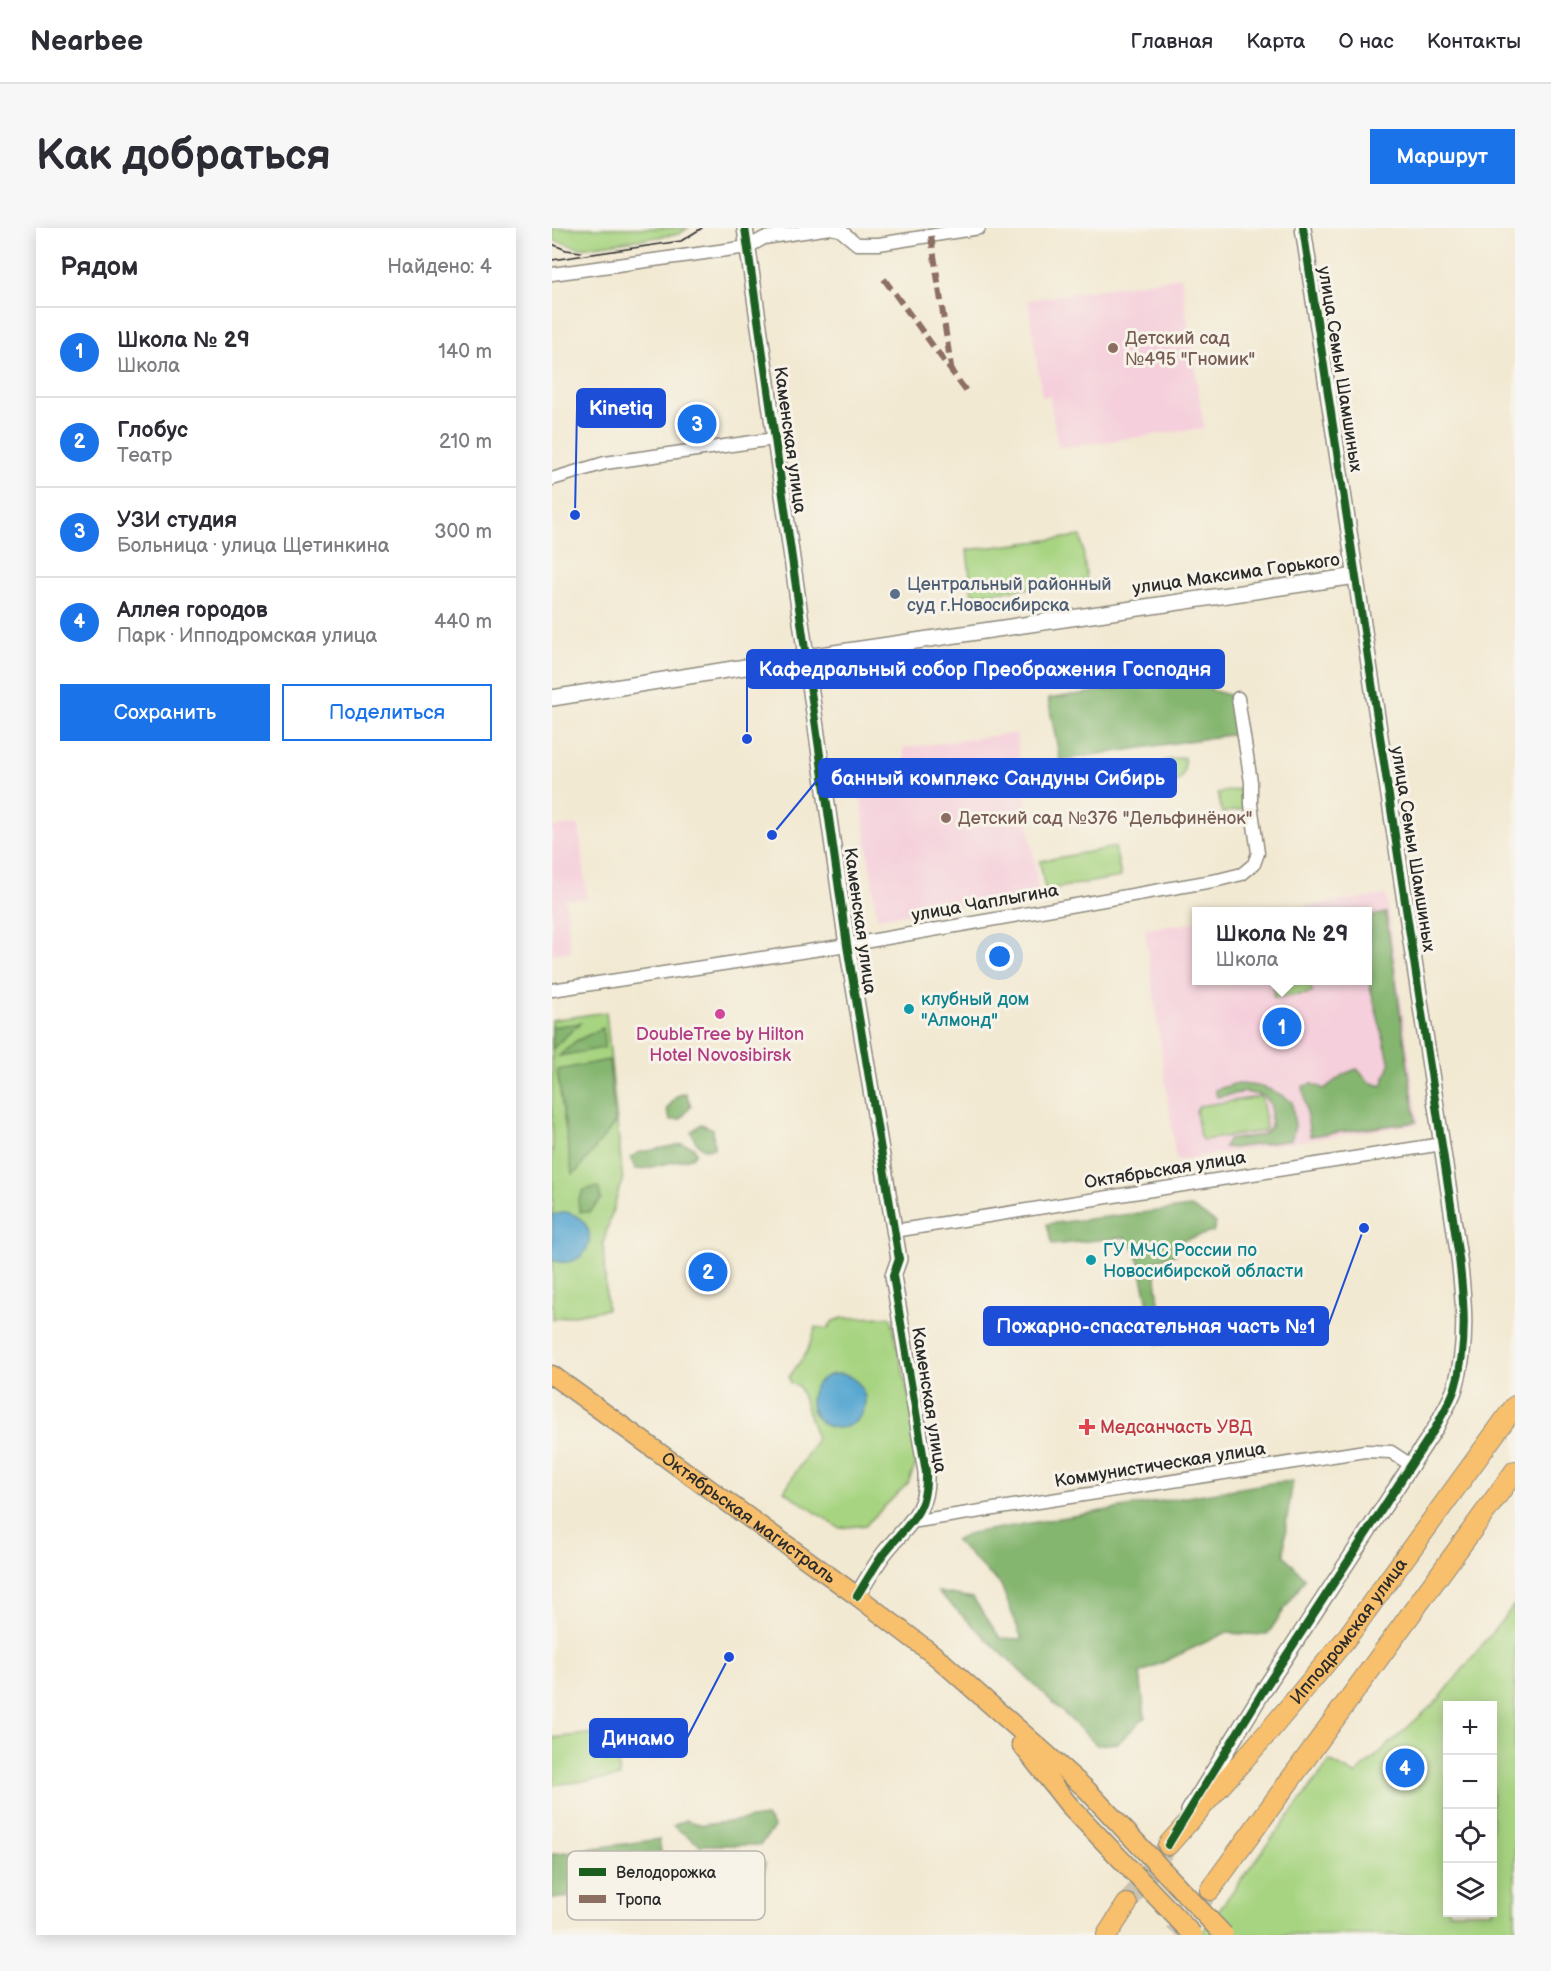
<!DOCTYPE html>
<html lang="ru">
<meta charset="utf-8">
<style>
:root{--surface:#fff;--page:#f7f7f7;--text:#2b2b33;--muted:#7c7c81;--line:#e1e1e2;--accent:#1a73e8}
body{margin:0;font-family:"Balsamiq Sans",sans-serif;background:var(--page);color:var(--text)}
.controls{position:absolute;right:18px;bottom:18px;display:grid;overflow:hidden;border-radius:0px;box-shadow:0 3px 15px #0003}
.controls button{width:54px;height:54px;display:grid;place-items:center;padding:0;border:0;border-bottom:2px solid var(--line);background:var(--surface);color:var(--text);font:30px sans-serif}
.you{position:absolute;left:448px;top:729px;width:21px;height:21px;margin:-15px;border:4px solid #fff;border-radius:50%;background:#1a73e8;box-shadow:0 0 0 9px #1a73e833}
.badge{display:grid;place-items:center;width:39px;height:39px;border-radius:50%;background:var(--accent);color:#fff;font-size:20px;font-weight:700}
.pin{position:absolute;translate:-50% -50%;border:3px solid #fff;box-shadow:0 2px 6px #0006}
.popup{position:absolute;left:640px;top:679px;width:180px;height:78px;box-sizing:border-box;display:grid;place-content:center;border-radius:0px;background:var(--surface);filter:drop-shadow(0 2px 4px #0005);font-size:20px;white-space:nowrap;color:var(--muted)}
.popup b{font-size:22px;color:var(--text)}
.popup::after{content:'';position:absolute;left:50%;top:100%;margin-left:-12px;border:12px solid transparent;border-top-color:var(--surface)}
.list{margin:0;padding:0;list-style:none}
h2{display:flex;justify-content:space-between;align-items:center;height:78px;margin:0;padding:0 24px;font-size:26px}
h2 small{font-size:20px;font-weight:400;color:var(--muted)}
.list li{display:grid;grid-template-columns:39px 1fr auto;gap:18px;align-items:center;box-sizing:border-box;height:90px;padding:0 24px;border-top:2px solid var(--line)}
.list b{display:block;font-size:22px;white-space:nowrap}
.list p{margin:0;font-size:20px;white-space:nowrap;color:var(--muted)}
.list em{font-size:20px;font-style:normal;color:var(--muted)}
.actions{display:flex;gap:12px;padding:18px 24px}
.actions a{flex:1;padding:14px 0;border:2px solid var(--accent);border-radius:0px;text-align:center;font-size:21px;color:var(--accent)}
.actions .main{background:var(--accent);color:#fff}
.icon{flex:none;width:33px;height:33px;fill:none;stroke:currentColor;stroke-width:2;stroke-linecap:round;stroke-linejoin:round}
.map{position:relative;flex:none;width:963px;height:1707px;overflow:hidden;border-radius:0px}
header{display:flex;align-items:center;gap:36px;box-sizing:border-box;height:84px;padding:0 30px;background:var(--surface);border-bottom:2px solid var(--line)}
header strong{font-size:28px}
nav{display:flex;gap:33px;margin-inline-start:auto;font-size:21px}
.intro{display:flex;align-items:center;justify-content:space-between;box-sizing:border-box;height:144px;padding:0 36px}
h1{margin:0;font-size:42px}
.button{padding:15px 27px;border-radius:0px;background:var(--accent);color:#fff;font-size:21px;font-weight:700}
main{display:flex;gap:36px;padding:0 36px}
aside{flex:1;background:var(--surface);border-radius:0px;box-shadow:0 3px 15px #0003}
.map>svg:first-child{display:block}
.built{fill:#f5cfdb}
.green{fill:#a7d481;stroke:#698056;stroke-width:1.5;fill-rule:evenodd}
.forest{fill:#85b66f;stroke:#58704d;stroke-width:1.5}
.water{fill:#59a7d2;stroke:#42697e;stroke-width:1.5}
.lines{fill:none;stroke-linecap:round;stroke-linejoin:round}
.trunk-tunnel{stroke:#cac3b1;stroke-width:20;stroke-dasharray:20 10;stroke-linecap:butt}
.minor-casing{stroke:#8e8a7e;stroke-width:15}
.tertiary-casing{stroke:#8e8a7e;stroke-width:18}
.primary-casing{stroke:#8e8a7e;stroke-width:21}
.trunk-casing{stroke:#8e8a7e;stroke-width:22}
.minor{stroke:#fff;stroke-width:12}
.tertiary{stroke:#fff;stroke-width:15}
.primary{stroke:#f8bf6c;stroke-width:18}
.trunk{stroke:#f8bf6c;stroke-width:20}
.tram{stroke:#2b2b2b;stroke-width:1.5}
.primary-bridge-casing{stroke:#8e8a7e;stroke-width:21;stroke-linecap:butt}
.primary-bridge{stroke:#f8bf6c;stroke-width:18}
.quiet{stroke:#8d6e63;stroke-width:6;stroke-dasharray:12 6;stroke-linecap:butt}
.cycleway-casing{stroke:#f7f3e8;stroke-width:11}
.cycleway{stroke:#1b5e20;stroke-width:8}
.education-dot{fill:#8d6e63;stroke:#f7f3e8;stroke-width:2}
.service-dot{fill:#5c6f8a;stroke:#f7f3e8;stroke-width:2}
.culture-dot{fill:#0f9aa8;stroke:#f7f3e8;stroke-width:2}
.hotel-dot{fill:#d1479c;stroke:#f7f3e8;stroke-width:2}
.health-dot{fill:#e0444e;stroke:#f7f3e8;stroke-width:2}
.labels{text-anchor:middle;dominant-baseline:central;stroke-width:6;stroke-linejoin:round;paint-order:stroke}
.education-label{font-size:18px;fill:#785e54;stroke:#f7f3e8;text-anchor:start}
.street-label{font-size:18px;fill:#2b2b2b;stroke:#f7f3e8}
.service-label{font-size:18px;fill:#4e5e75;stroke:#f7f3e8;text-anchor:start}
.culture-label{font-size:18px;fill:#0d838f;stroke:#f7f3e8;text-anchor:start}
.hotel-label{font-size:18px;fill:#b23c85;stroke:#f7f3e8}
.health-label{font-size:18px;fill:#be3a42;stroke:#f7f3e8;text-anchor:start}
.key{fill:#f7f3e8;stroke:#bab7af;stroke-width:1.5}
.key-label{font-size:16px;fill:#2b2b2b}
.leader{fill:none;stroke:#1d4ed8;stroke-width:2}
.callout-dot{fill:#1d4ed8;stroke:#f7f3e8;stroke-width:2}
.callout{fill:#1d4ed8;stroke:#1d4ed8;stroke-width:2}
.callout-label{font-size:20px;text-anchor:middle;font-weight:bold;fill:#fff}
</style>
<header>
<strong>Nearbee</strong>
<nav><a>Главная</a><a>Карта</a><a>О нас</a><a>Контакты</a></nav>
</header>
<div class="intro"><h1>Как добраться</h1><a class="button">Маршрут</a></div>
<main>
<aside>
<h2>Рядом<small>Найдено: 4</small></h2>
<ul class="list">
<li><span class="badge">1</span><div><b>Школа № 29</b><p>Школа</p></div><em>140 m</em></li>
<li><span class="badge">2</span><div><b>Глобус</b><p>Театр</p></div><em>210 m</em></li>
<li><span class="badge">3</span><div><b>УЗИ студия</b><p>Больница · улица Щетинкина</p></div><em>300 m</em></li>
<li><span class="badge">4</span><div><b>Аллея городов</b><p>Парк · Ипподромская улица</p></div><em>440 m</em></li>
</ul>
<div class="actions"><a class="main">Сохранить</a><a>Поделиться</a></div>
</aside>
<div class="map">
<svg width="963" height="1707" viewBox="0 0 963 1707">
<rect width="100%" height="100%" fill="#f7f3e8"/>
<filter id="ink" filterUnits="userSpaceOnUse"><feTurbulence type="fractalNoise" baseFrequency=".0167" numOctaves="2"/><feDisplacementMap in="SourceGraphic" scale="12" xChannelSelector="R" yChannelSelector="G"/><feConvolveMatrix kernelMatrix="1 2 1 2 8 2 1 2 1" color-interpolation-filters="sRGB"/></filter>
<filter id="wash" filterUnits="userSpaceOnUse"><feTurbulence type="fractalNoise" baseFrequency=".008" numOctaves="4" result="noise"/><feDisplacementMap in="SourceGraphic" scale="24" xChannelSelector="R" yChannelSelector="G"/><feGaussianBlur stdDeviation="1.35" result="paint"/><feColorMatrix in="noise" values="0 0 0 0 0 0 0 0 0 0 0 0 0 0 0 0 0 1.4 0 .05"/><feComposite in="paint" operator="in"/></filter>
<g filter="url(#wash)">
<rect width="100%" height="100%" fill="#f2e9d2"/>
<!-- built -->
<g class="built">
<polygon points="629,49 652,200 506,220 498,168 490,169 476,72"/>
<polygon points="464,505 487,668 325,690 306,550 354,544 351,520"/>
<polygon points="27,597 35,671 13,671 19,724 0,726 0,599"/>
<polygon points="834,667 867,896 624,932 593,701 644,694 644,752 816,752 816,684 718,683"/>
</g>
<!-- green -->
<g class="green">
<polygon points="0,0 136,0 127,6 28,20 1,12"/>
<polygon points="529,308 535,353 420,367 415,322"/>
<path d="M632,529C634,544 631,555 615,558L611,533Z"/>
<polygon points="688,561 691,581 670,585 666,565"/>
<polygon points="563,619 569,649 493,662 488,633"/>
<polygon points="720,753 758,753 760,765 722,770"/>
<polygon points="54,784 71,954 67,961 51,1016 55,1081 1,1091 0,792"/>
<polygon points="707,869 710,870 714,899 712,903 651,912 648,909 644,883 647,878"/>
<path d="M339,1089L369,1224L356,1255L314,1297L287,1300L232,1263L265,1211L247,1158L238,1155L237,1149L255,1124L264,1099L275,1101L281,1093L291,1090ZM281,1146L306,1192C297,1198 291,1200 280,1199L266,1154Z"/>
<path d="M963,1376V1707H648L778,1533L803,1547L887,1471ZM896,1478H940V1684H896Z"/>
<polygon points="62,1503 68,1549 0,1557 0,1510"/>
</g>
<!-- forest -->
<g class="forest">
<polygon points="656,447 659,462 677,467 683,506 508,532 496,471"/>
<polygon points="834,685 864,894 758,908 751,858 760,856 772,861 792,846 805,841 817,854 830,858 838,836 816,751 816,689"/>
<polygon points="28,795 0,821 0,799"/>
<polygon points="51,800 52,820 7,828 24,813"/>
<polygon points="57,832 63,895 25,943 20,946 5,842"/>
<path d="M682,856C706,856 720,860 740,874L743,898L739,912L681,920L672,919L676,912L710,907L719,899V877L712,868L693,864L665,869L663,862Z"/>
<polygon points="134,865 139,878 129,891 118,892 115,881 125,868"/>
<polygon points="149,896 161,901 162,920 152,921 144,914 139,904"/>
<polygon points="131,916 142,919 144,925 139,930 90,941 83,941 79,930 85,925"/>
<polygon points="46,959 49,971 38,984 28,984 26,974 32,962"/>
<polygon points="639,979 664,995 661,1004 628,1013 622,1019 624,1026 602,1033 612,1116 605,1116 584,1022 573,1009 500,1017 495,996"/>
<polygon points="741,1253 734,1297 732,1327 753,1351 715,1407 673,1405 588,1445 593,1489 566,1515 545,1517 386,1364 421,1370 448,1410 470,1411 449,1357 403,1313 419,1305 719,1255"/>
<polygon points="214,1589 222,1600 208,1617 148,1617 121,1598 133,1592 150,1597"/>
<polygon points="107,1611 109,1624 82,1642 84,1652 213,1635 211,1647 0,1671 0,1626"/>
</g>
<!-- water -->
<g class="water">
<path d="M14,984C54,993 38,1046 0,1032V987Z"/>
<circle cx="286" cy="1173" r="27"/>
</g>
</g>
<g filter="url(#ink)">
<g class="lines">
<!-- trunk-tunnel -->
<g class="trunk-tunnel">
<polyline points="575,1676 616,1617"/>
<polyline points="623,1707 658,1662"/>
</g>
<defs>
<g id="minor">
<polyline points="0,46 196,19 212,10 278,0 288,2 305,16 327,16 427,0"/>
<polyline points="0,251 53,235 222,211"/>
<polyline points="0,762 295,717 666,652 690,646 702,636 706,625 699,576 699,554 686,470"/>
<polyline points="342,1003 890,916"/>
<polyline points="359,1294 813,1223 839,1224 859,1237"/>
</g>
<g id="tertiary">
<path d="M193,0L295,717L347,1031L341,1048L374,1244C376,1288 353,1297 330,1328C321,1341 313,1355 305,1368"/>
<polyline points="0,470 255,429 804,348"/>
<path d="M637,1583L713,1460L884,1199C890,1186 899,1173 903,1160C916,1118 912,1073 907,1030L751,0"/>
</g>
<g id="primary">
<path id="s1" d="M0,1147L305,1368L386,1430L534,1561"/>
<polyline points="469,1516 516,1576"/>
</g>
<g id="trunk">
<path id="s2" d="M616,1617L718,1502L793,1412L963,1178"/>
<polyline points="658,1662 963,1243"/>
<polyline points="555,1707 575,1676"/>
</g>
</defs>
<!-- minor casing -->
<use href="#minor" class="minor-casing"/>
<!-- tertiary casing -->
<use href="#tertiary" class="tertiary-casing"/>
<!-- primary casing -->
<use href="#primary" class="primary-casing"/>
<!-- trunk casing -->
<use href="#trunk" class="trunk-casing"/>
<!-- minor -->
<use href="#minor" class="minor"/>
<!-- tertiary -->
<use href="#tertiary" class="tertiary"/>
<!-- primary -->
<use href="#primary" class="primary"/>
<!-- trunk -->
<use href="#trunk" class="trunk"/>
<!-- tram -->
<g class="tram">
<polyline points="0,16 14,22 29,24"/>
<polyline points="0,32 129,13 150,0"/>
</g>
<defs>
<g id="primary-bridge">
<polyline points="534,1561 672,1707"/>
<polyline points="516,1576 641,1707"/>
</g>
</defs>
<!-- primary-bridge casing -->
<use href="#primary-bridge" class="primary-bridge-casing"/>
<!-- primary-bridge -->
<use href="#primary-bridge" class="primary-bridge"/>
<!-- quiet -->
<g class="quiet">
<polyline points="379,8 400,145"/>
<polyline points="332,51 414,163"/>
</g>
<defs>
<g id="cycleway">
<path d="M193,0L295,717L347,1031L341,1048L374,1244C376,1288 353,1297 330,1328C321,1341 313,1355 305,1368"/>
<path d="M616,1617L713,1460L884,1199C890,1186 899,1173 903,1160C916,1118 912,1073 907,1030L751,0"/>
</g>
</defs>
<!-- cycleway casing -->
<use href="#cycleway" class="cycleway-casing"/>
<!-- cycleway -->
<use href="#cycleway" class="cycleway"/>
</g>
</g>
<!-- markers -->
<g class="education-dot">
<circle cx="561" cy="120" r="6"/>
<circle cx="394" cy="590" r="6"/>
</g>
<circle class="service-dot" cx="343" cy="366" r="6"/>
<g class="culture-dot">
<circle cx="357" cy="781" r="6"/>
<circle cx="539" cy="1032" r="6"/>
</g>
<circle class="hotel-dot" cx="168" cy="786" r="6"/>
<path class="health-dot" d="M532 1190h6v6h6v6h-6v6h-6v-6h-6v-6h6z"/>
<g class="labels">
<!-- education labels -->
<g class="education-label">
<text x="573" y="110">Детский сад<tspan x="573" dy="21">№495 "Гномик"</tspan></text>
<text x="406" y="590">Детский сад №376 "Дельфинёнок"</text>
</g>
<!-- street labels -->
<g class="street-label">
<text transform="translate(788 141) rotate(81)">улица Семьи Шамшиных</text>
<text transform="translate(238 212) rotate(82)">Каменская улица</text>
<text transform="translate(684 346) rotate(-8)">улица Максима Горького</text>
<text transform="translate(861 621) rotate(81)">улица Семьи Шамшиных</text>
<text transform="translate(433 675) rotate(-10)">улица Чаплыгина</text>
<text transform="translate(308 693) rotate(82)">Каменская улица</text>
<text transform="translate(613 942) rotate(-9)">Октябрьская улица</text>
<text transform="translate(377 1172) rotate(81)">Каменская улица</text>
<text transform="translate(608 1237) rotate(-9)">Коммунистическая улица</text>
<text stroke="none"><textPath href="#s1" startOffset="243">Октябрьская магистраль</textPath></text>
<text stroke="none"><textPath href="#s2" startOffset="280">Ипподромская улица</textPath></text>
</g>
<!-- service labels -->
<g class="service-label">
<text x="355" y="356">Центральный районный<tspan x="355" dy="21">суд г.Новосибирска</tspan></text>
</g>
<!-- culture labels -->
<g class="culture-label">
<text x="369" y="771">клубный дом<tspan x="369" dy="21">"Алмонд"</tspan></text>
<text x="551" y="1022">ГУ МЧС России по<tspan x="551" dy="21">Новосибирской области</tspan></text>
</g>
<!-- hotel labels -->
<g class="hotel-label">
<text x="168" y="806">DoubleTree by Hilton<tspan x="168" dy="21">Hotel Novosibirsk</tspan></text>
</g>
<!-- health labels -->
<g class="health-label">
<text x="548" y="1199">Медсанчасть УВД</text>
</g>
</g>
<!-- legend -->
<rect x="15" y="1623" width="198" height="69" rx="9" class="key"/>
<rect x="27" y="1640" width="27" height="8" fill="#1b5e20"/>
<rect x="27" y="1667" width="27" height="8" fill="#8d6e63"/>
<g class="key-label">
<text x="64" y="1650">Велодорожка</text>
<text x="64" y="1677">Тропа</text>
</g>
<!-- callouts -->
<path class="leader" d="M23 287L25 180M195 511L195 441M220 607L267 550M812 1000L776 1098M177 1429L135 1510"/>
<g class="callout-dot">
<circle cx="23" cy="287" r="6"/>
<circle cx="195" cy="511" r="6"/>
<circle cx="220" cy="607" r="6"/>
<circle cx="812" cy="1000" r="6"/>
<circle cx="177" cy="1429" r="6"/>
</g>
<g class="callout">
<rect x="25" y="161" width="88" height="38" rx="6"/>
<rect x="195" y="422" width="477" height="38" rx="6"/>
<rect x="267" y="531" width="357" height="38" rx="6"/>
<rect x="432" y="1079" width="344" height="38" rx="6"/>
<rect x="38" y="1491" width="97" height="38" rx="6"/>
</g>
<g class="callout-label">
<text x="69" y="187">Kinetiq</text>
<text x="433" y="448">Кафедральный собор Преображения Господня</text>
<text x="446" y="557">банный комплекс Сандуны Сибирь</text>
<text x="604" y="1105">Пожарно-спасательная часть №1</text>
<text x="86" y="1517">Динамо</text>
</g>
</svg>
<div class="controls">
<button>+</button>
<button>−</button>
<button><svg class="icon" aria-label="locate" viewBox="0 0 24 24"><circle cx="12" cy="12" r="6"/><path d="M12 2v4M12 18v4M2 12h4M18 12h4"/></svg></button>
<button><svg class="icon" aria-label="layers" viewBox="0 0 24 24"><path d="M12 4l9 5-9 5-9-5zM3 14l9 5 9-5"/></svg></button>
</div>
<div class="you"></div>
<div class="pin badge" style="left:730px;top:799px">1</div>
<div class="popup"><b>Школа № 29</b>Школа</div>
<div class="pin badge" style="left:156px;top:1044px">2</div>
<div class="pin badge" style="left:145px;top:196px">3</div>
<div class="pin badge" style="left:853px;top:1540px">4</div>
</div>
</main>
